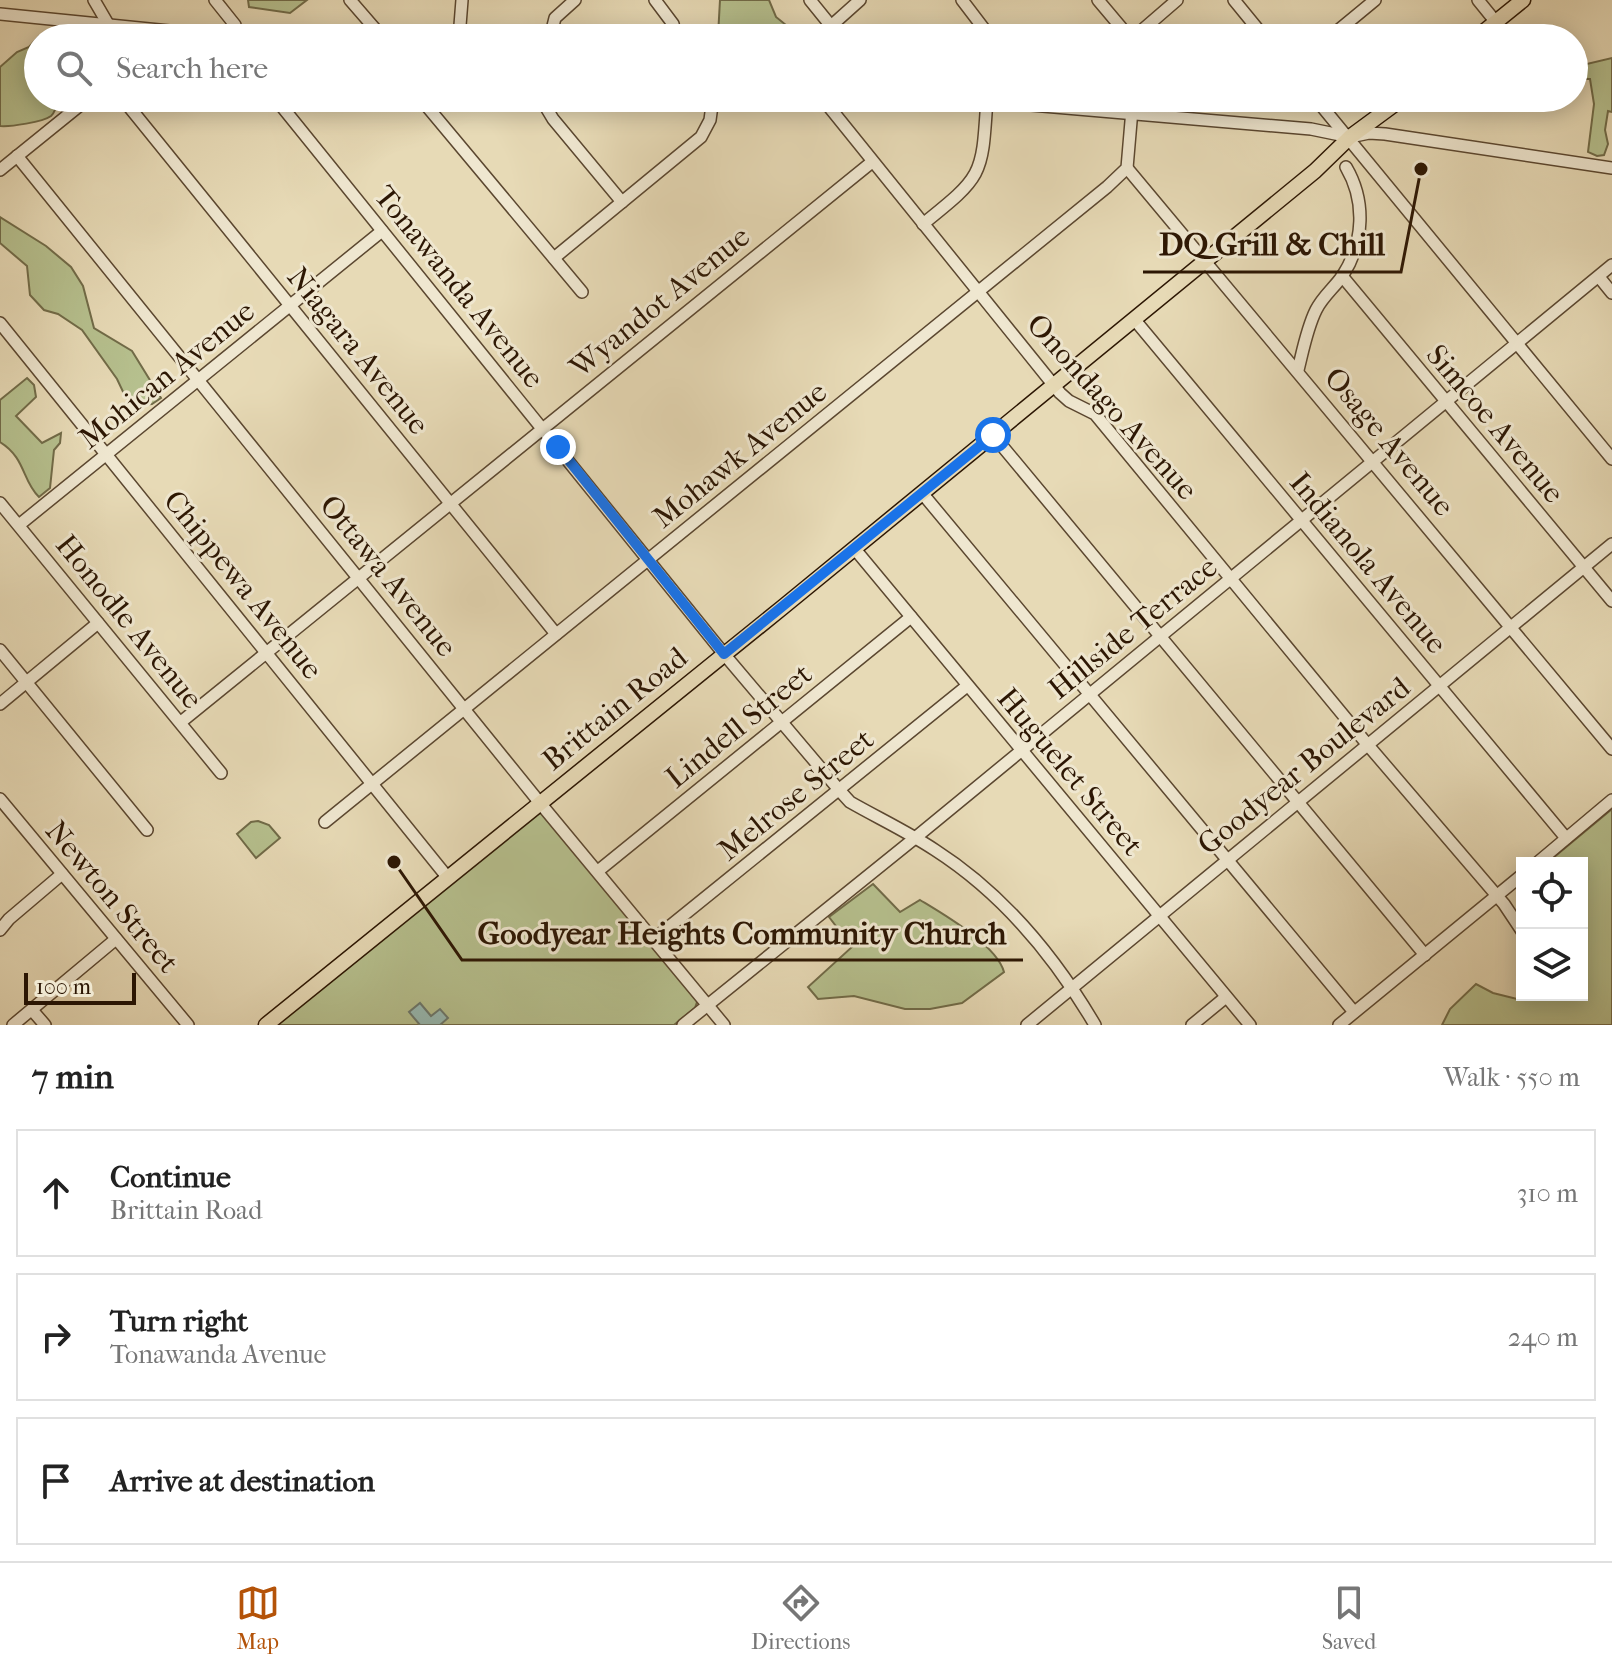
<!DOCTYPE html>
<meta charset="utf-8">
<style>
:root{--surface:#fff;--page:#f2f2f2;--text:#222;--muted:#767676;--line:#e0e0e0;--accent:#b45309}
body{margin:0;font-family:"IM FELL French Canon",serif;background:var(--page);color:var(--text)}
.controls{position:absolute;right:24px;bottom:24px;display:grid;overflow:hidden;border-radius:0px;box-shadow:0 4px 20px #0003}
.controls button{width:72px;height:72px;display:grid;place-items:center;padding:0;border:0;border-bottom:2px solid var(--line);background:var(--surface);color:var(--text);font:40px sans-serif}
.scale{position:absolute;left:24px;bottom:20px;width:112px;box-sizing:border-box;padding-left:8px;border:4px solid #2c1603;border-top:0;font-size:22px;line-height:28px;white-space:nowrap;color:#2c1603;-webkit-text-stroke:6px #efe7d0;paint-order:stroke}
.stop{position:absolute;width:24px;height:24px;margin:-18px;border:6px solid #1a73e8;border-radius:50%;background:#fff}
.stop.end{background:#1a73e8;border-color:#fff;box-shadow:0 2px 8px #0008}
.list{margin:0;padding:0;list-style:none}
h2{display:flex;justify-content:space-between;align-items:center;height:104px;margin:0;padding:0 32px;font-size:34px}
h2 small{font-size:26px;font-weight:400;color:var(--muted)}
.list li{display:grid;grid-template-columns:52px 1fr auto;gap:24px;align-items:center;box-sizing:border-box;height:128px;margin:0 16px 16px;padding:0 16px;border:2px solid var(--line);border-radius:0px}
.list b{display:block;font-size:30px;white-space:nowrap}
.list p{margin:0;font-size:26px;white-space:nowrap;color:var(--muted)}
.list em{font-size:26px;font-style:normal;color:var(--muted)}
.icon{flex:none;width:44px;height:44px;fill:none;stroke:currentColor;stroke-width:2;stroke-linecap:round;stroke-linejoin:round}
.map{position:relative;flex:none;width:1612px;height:1025px;overflow:hidden}
.search{position:absolute;background:var(--surface);box-shadow:0 4px 20px #0003;left:24px;right:24px;top:24px;height:88px;display:flex;align-items:center;gap:20px;box-sizing:border-box;padding:0 28px;border-radius:44px;color:var(--muted);font-size:30px}
.sheet{height:536px;background:var(--surface)}
nav{display:flex;justify-content:space-around;align-items:center;box-sizing:border-box;height:112px;border-top:2px solid var(--line);background:var(--surface);font-size:22px;color:var(--muted)}
nav a{display:grid;justify-items:center;gap:4px}
nav .on{color:var(--accent)}
.map>svg:first-child{display:block}
.green{fill:#b6c08e;stroke:#716b48;stroke-width:2}
.water{fill:#97bab3;stroke:#6c786d;stroke-width:2}
.lines{fill:none;stroke-linecap:round;stroke-linejoin:round}
.minor-casing{stroke:#5b4730;stroke-width:14}
.major-casing{stroke:#2c1603;stroke-width:17}
.minor{stroke:#efe7d0;stroke-width:11}
.major{stroke:#e7dab6;stroke-width:14}
.route{stroke:#1a73e8;stroke-width:10}
.labels{text-anchor:middle;dominant-baseline:central;stroke-width:6;stroke-linejoin:round;paint-order:stroke}
.street-label{font-size:30px;fill:#2c1603;stroke:#efe7d0}
.leader{fill:none;stroke:#2c1603;stroke-width:3}
.callout-dot{fill:#2c1603;stroke:#efe7d0;stroke-width:3}
.callout-label{font-size:32px;text-anchor:middle;font-weight:bold;fill:#2c1603;stroke:#efe7d0;stroke-width:6;stroke-linejoin:round;paint-order:stroke}
</style>
<div class="map">
<svg width="1612" height="1025" viewBox="0 0 1612 1025">
<rect width="100%" height="100%" fill="#e7dab6"/>
<filter id="stains"><feTurbulence type="fractalNoise" baseFrequency=".0025" numOctaves="4"/><feColorMatrix values="0 0 0 0 .2 0 0 0 0 .09 0 0 0 0 .02 0 0 0 .5 -.17"/></filter>
<radialGradient id="worn" r=".72"><stop offset=".6" stop-color="#630" stop-opacity="0"/><stop offset="1" stop-color="#630" stop-opacity=".3"/></radialGradient>
<!-- green -->
<g class="green">
<polygon points="248,0 307,0 290,13 249,7"/>
<polygon points="720,0 769,0 776,17 802,38 714,38 718,36"/>
<path d="M39,36L42,38H38V98H58C57,104 56,112 51,116C43,122 10,127 0,126V67L17,52L29,47Z"/>
<polygon points="1612,58 1612,112 1608,111 1605,130 1608,144 1604,155 1597,156 1588,152 1594,104 1590,79 1574,79 1574,67"/>
<polygon points="0,217 46,246 71,267 83,286 94,328 132,351 161,398 152,404 140,405 126,398 117,379 82,330 58,314 44,310 30,295 27,266 0,243"/>
<path d="M27,378L34,385L36,397L16,416L42,443L61,433L60,443L54,450L50,488L39,497C22,481 26,458 0,442V400Z"/>
<polygon points="539,809 698,999 695,1008 674,1025 274,1025"/>
<polygon points="1612,809 1612,1025 1442,1025 1450,1009 1476,984 1493,993 1517,999 1529,995 1582,995 1582,863 1547,863"/>
<polygon points="258,821 269,825 280,838 256,858 237,834 251,822"/>
<path d="M873,884L900,912L920,900C943,914 997,945 1004,972L962,1003L930,1009H905L854,996L818,999L808,987L852,947L829,917Z"/>
</g>
<!-- water -->
<polygon class="water" points="420,1003 431,1016 440,1009 448,1018 440,1025 420,1025 409,1012"/>
<g class="lines">
<defs>
<g id="minor">
<polyline points="94,0 108,24"/>
<polyline points="215,0 235,25 236,38"/>
<polyline points="350,0 383,38"/>
<polyline points="655,0 673,24 676,38"/>
<polyline points="810,0 831,26"/>
<polyline points="962,0 991,38"/>
<polyline points="1098,0 1130,38"/>
<polyline points="1234,0 1265,38"/>
<polyline points="1478,0 1495,21"/>
<polyline points="0,14 239,38"/>
<polyline points="63,21 75,38"/>
<polyline points="459,38 462,0"/>
<polyline points="550,38 555,18 575,0"/>
<polyline points="823,38 831,26 860,0"/>
<polyline points="1133,38 1177,0"/>
<polyline points="1329,38 1375,0"/>
<polyline points="122,98 556,634"/>
<path d="M275,98L724,654L840,791L850,802C878,818 908,832 935,850C1002,893 1055,957 1095,1025"/>
<polyline points="420,98 582,292"/>
<polyline points="545,98 547,109 553,119 622,202"/>
<polyline points="822,98 1060,393 1069,401 1095,414 1367,744 1504,904 1522,931"/>
<polyline points="949,98 1311,129 1350,137 1369,133 1385,134 1612,168"/>
<polyline points="1315,98 1612,459"/>
<polyline points="17,156 540,803 724,1025"/>
<polyline points="1127,168 1612,749"/>
<polyline points="0,170 89,98"/>
<path d="M923,224C984,175 982,176 987,98"/>
<polyline points="554,258 701,137 710,120 713,98"/>
<polyline points="1342,276 1612,601"/>
<polyline points="1599,277 1612,293"/>
<polyline points="1134,319 1566,838"/>
<polyline points="0,323 448,878"/>
<path d="M1298,370C1303,350 1307,328 1316,310C1323,296 1335,287 1343,275C1364,242 1366,201 1346,167"/>
<polyline points="993,435 1425,955"/>
<polyline points="922,493 1354,1012"/>
<polyline points="0,503 221,773"/>
<polyline points="19,525 382,231"/>
<polyline points="854,548 1250,1025"/>
<polyline points="0,650 147,830"/>
<polyline points="0,704 98,623"/>
<polyline points="181,722 872,162"/>
<polyline points="0,799 188,1025"/>
<polyline points="325,822 1107,187 1127,168 1133,98"/>
<polyline points="1537,863 1612,800"/>
<polyline points="598,871 911,617"/>
<polyline points="0,930 9,919 62,874"/>
<polyline points="654,939 967,686"/>
<polyline points="32,1010 45,1025"/>
<polyline points="13,1025 116,939"/>
<polyline points="683,1025 915,838 1612,265"/>
<polyline points="1027,1025 1612,544"/>
<polyline points="1192,1025 1226,997"/>
<polyline points="1339,1025 1522,875"/>
</g>
<g id="major">
<polyline points="1476,38 1523,0"/>
<polyline points="266,1025 783,607 1315,171 1350,137 1403,98"/>
</g>
</defs>
<!-- minor casing -->
<use href="#minor" class="minor-casing"/>
<!-- major casing -->
<use href="#major" class="major-casing"/>
<!-- minor -->
<use href="#minor" class="minor"/>
<!-- major -->
<use href="#major" class="major"/>
</g>
<g class="lines">
<!-- route -->
<polyline class="route" points="558,447 724,654 993,435"/>
</g>
<g class="labels">
<!-- street labels -->
<g class="street-label">
<text transform="translate(459 287) rotate(51)">Tonawanda Avenue</text>
<text transform="translate(660 302) rotate(-39)">Wyandot Avenue</text>
<text transform="translate(358 351) rotate(51)">Niagara Avenue</text>
<text transform="translate(167 375) rotate(-39)">Mohican Avenue</text>
<text transform="translate(1112 407) rotate(48)">Onondago Avenue</text>
<text transform="translate(1495 424) rotate(50)">Simcoe Avenue</text>
<text transform="translate(1389 442) rotate(50)">Osage Avenue</text>
<text transform="translate(740 455) rotate(-39)">Mohawk Avenue</text>
<text transform="translate(1368 563) rotate(50)">Indianola Avenue</text>
<text transform="translate(388 576) rotate(51)">Ottawa Avenue</text>
<text transform="translate(243 585) rotate(51)">Chippewa Avenue</text>
<text transform="translate(129 622) rotate(51)">Honodle Avenue</text>
<text transform="translate(1133 628) rotate(-39)">Hillside Terrace</text>
<text transform="translate(615 709) rotate(-39)">Brittain Road</text>
<text transform="translate(739 726) rotate(-39)">Lindell Street</text>
<text transform="translate(1304 766) rotate(-39)">Goodyear Boulevard</text>
<text transform="translate(1070 772) rotate(50)">Huguelet Street</text>
<text transform="translate(796 795) rotate(-39)">Melrose Street</text>
<text transform="translate(112 897) rotate(50)">Newton Street</text>
</g>
</g>
<!-- callouts -->
<path class="leader" d="M1421 169L1401 272H1143M394 862L462 960H1023"/>
<g class="callout-dot">
<circle cx="1421" cy="169" r="8"/>
<circle cx="394" cy="862" r="8"/>
</g>
<g class="callout-label">
<text x="1272" y="255">DQ Grill &amp; Chill</text>
<text x="742" y="944">Goodyear Heights Community Church</text>
</g>
<rect width="100%" height="100%" filter="url(#stains)"/>
<rect width="100%" height="100%" fill="url(#worn)"/>
</svg>
<div class="controls">
<button><svg class="icon" aria-label="locate" viewBox="0 0 24 24"><circle cx="12" cy="12" r="6"/><path d="M12 2v4M12 18v4M2 12h4M18 12h4"/></svg></button>
<button><svg class="icon" aria-label="layers" viewBox="0 0 24 24"><path d="M12 4l9 5-9 5-9-5zM3 14l9 5 9-5"/></svg></button>
</div>
<div class="scale">100 m</div>
<div class="stop" style="left:993px;top:435px"></div>
<div class="stop end" style="left:558px;top:447px"></div>
<div class="search"><svg class="icon" aria-label="search" viewBox="0 0 24 24"><circle cx="10" cy="10" r="6"/><path d="M15 15l6 6"/></svg>Search here</div>
</div>
<section class="sheet">
<h2>7 min<small>Walk · 550 m</small></h2>
<ul class="list">
<li><svg class="icon" aria-label="ahead" viewBox="0 0 24 24"><path d="M12 20V5M6 11l6-6 6 6"/></svg><div><b>Continue</b><p>Brittain Road</p></div><em>310 m</em></li>
<li><svg class="icon" aria-label="right" viewBox="0 0 24 24"><path d="M7 20v-9h11M14 6l5 5-5 5"/></svg><div><b>Turn right</b><p>Tonawanda Avenue</p></div><em>240 m</em></li>
<li><svg class="icon" aria-label="arrive" viewBox="0 0 24 24"><path d="M6 21V4h12l-3 4 3 4H6"/></svg><div><b>Arrive at destination</b></div></li>
</ul>
</section>
<nav>
<a class="on"><svg class="icon" aria-label="map" viewBox="0 0 24 24"><path d="M3 6l6-2 6 2 6-2v14l-6 2-6-2-6 2zM9 4v14M15 6v14"/></svg>Map</a>
<a><svg class="icon" aria-label="directions" viewBox="0 0 24 24"><path d="M12 3l9 9-9 9-9-9zM9 14v-3h6M13 9l2 2-2 2"/></svg>Directions</a>
<a><svg class="icon" aria-label="saved" viewBox="0 0 24 24"><path d="M7 4h10v16l-5-4-5 4z"/></svg>Saved</a>
</nav>
